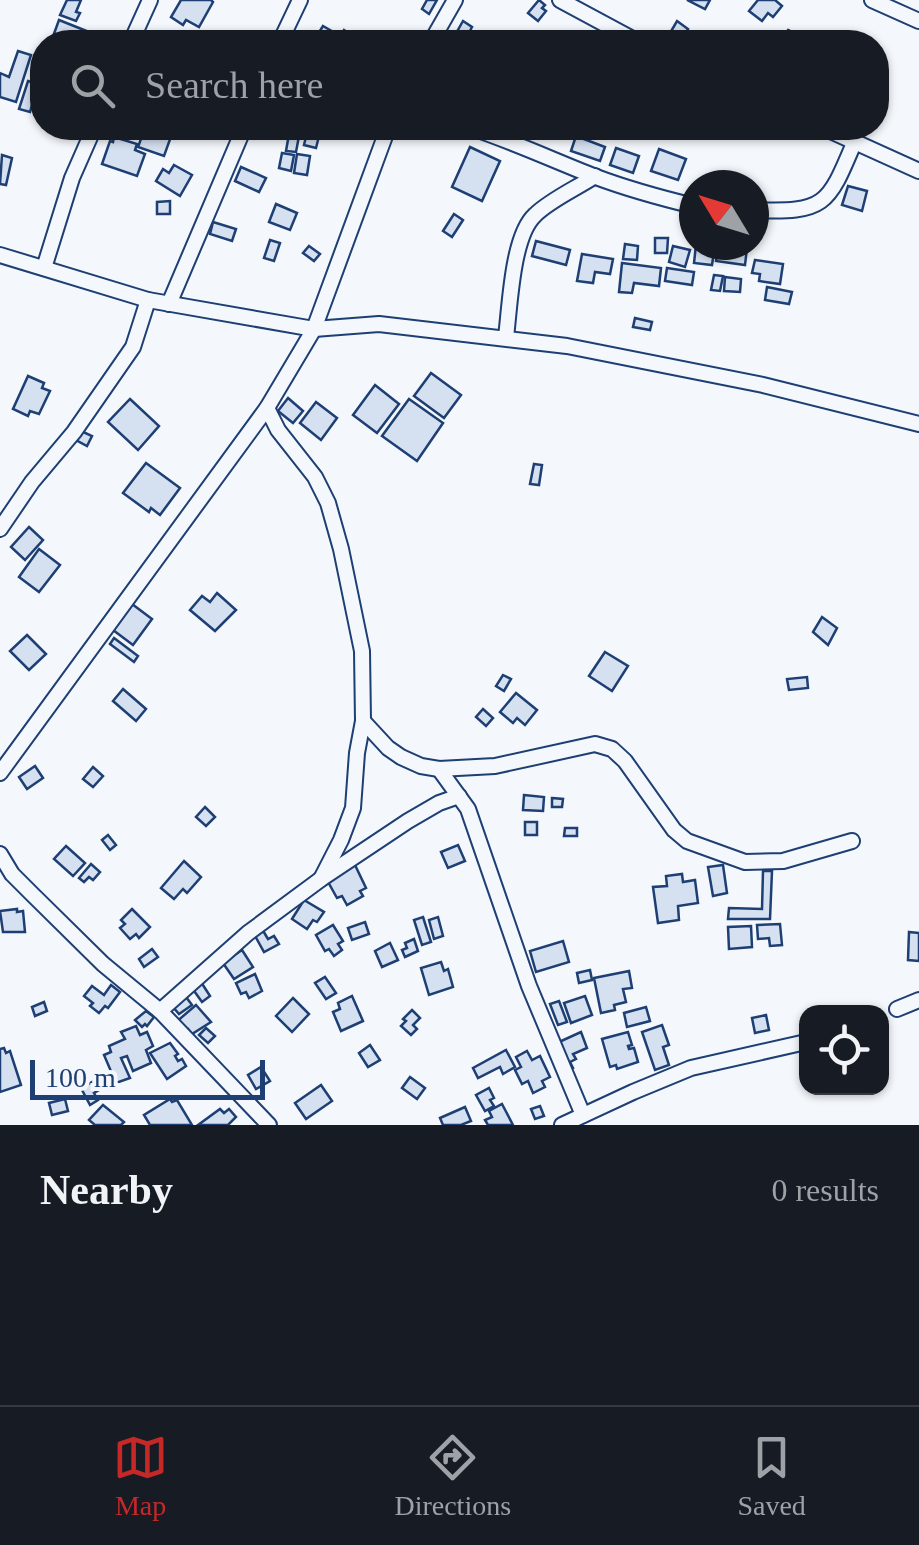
<!DOCTYPE html>
<style>
:root{--surface:#171b24;--page:#242831;--text:#f1f3f6;--muted:#9ea1a6;--line:#363941;--accent:#c62828}
body{margin:0;font-family:Georgia,serif;background:var(--page);color:var(--text)}
.controls{position:absolute;right:30px;bottom:30px;display:grid;overflow:hidden;border-radius:20px;box-shadow:0 2px 8px #0004}
.controls button{width:90px;height:90px;display:grid;place-items:center;padding:0;border:0;border-bottom:2px solid var(--line);background:var(--surface);color:var(--text);font:50px sans-serif}
.compass{position:absolute;left:679px;top:170px;width:90px;height:90px;border-radius:50%;background:var(--surface);box-shadow:0 2px 8px #0004;rotate:308deg}
.scale{position:absolute;left:30px;bottom:25px;width:235px;box-sizing:border-box;padding-left:10px;border:5px solid #1d3f73;border-top:0;font-size:28px;line-height:35px;white-space:nowrap;color:#1d3f73;-webkit-text-stroke:8px #f4f7fb;paint-order:stroke}
.list{margin:0;padding:0;list-style:none}
h2{display:flex;justify-content:space-between;align-items:center;height:130px;margin:0;padding:0 40px;font-size:42px}
h2 small{font-size:32px;font-weight:400;color:var(--muted)}
.icon{flex:none;width:55px;height:55px;fill:none;stroke:currentColor;stroke-width:2;stroke-linecap:round;stroke-linejoin:round}
.map{position:relative;flex:none;width:919px;height:1125px;overflow:hidden}
.search{position:absolute;background:var(--surface);box-shadow:0 2px 8px #0004;left:30px;right:30px;top:30px;height:110px;display:flex;align-items:center;gap:25px;box-sizing:border-box;padding:0 35px;border-radius:40px;color:var(--muted);font-size:38px}
.sheet{height:280px;background:var(--surface)}
nav{display:flex;justify-content:space-around;align-items:center;box-sizing:border-box;height:140px;border-top:2px solid var(--line);background:var(--surface);font-size:28px;color:var(--muted)}
nav a{display:grid;justify-items:center;gap:5px}
nav .on{color:var(--accent)}
.map>svg:first-child{display:block}
.building{fill:#d5e0f0;stroke:#1d3f73;stroke-width:2.5}
.lines{fill:none;stroke-linecap:round;stroke-linejoin:round}
.minor-casing{stroke:#1d3f73;stroke-width:18}
.minor{stroke:#f4f7fb;stroke-width:14}
</style>
<div class="map">
<svg width="919" height="1125" viewBox="0 0 919 1125">
<rect width="100%" height="100%" fill="#f4f7fb"/>
<!-- building -->
<g class="building">
<polygon points="67,0 81,0 76,12 80,13 76,21 60,15"/>
<polygon points="181,0 211,0 213,2 199,27 186,20 183,25 171,17"/>
<polygon points="427,0 437,0 429,14 422,9"/>
<polygon points="539,0 545,5 542,8 546,11 538,21 528,13"/>
<polygon points="687,0 710,0 705,9"/>
<polygon points="758,0 775,0 782,6 773,17 768,13 762,21 749,11"/>
<polygon points="59,20 104,38 102,42 80,42 66,37 63,42 51,42"/>
<polygon points="463,21 472,27 464,42 454,37"/>
<polygon points="677,21 688,29 681,40 677,37 674,42 671,42 666,40"/>
<polygon points="323,26 335,33 329,42 318,34"/>
<polygon points="289,29 304,37 300,42 282,42"/>
<polygon points="344,30 352,35 347,42 336,42"/>
<polygon points="788,30 811,41 810,42 781,42"/>
<polygon points="499,33 516,39 515,42 488,42 489,39 496,41"/>
<polygon points="18,51 31,55 16,102 0,97 0,73 9,77"/>
<polygon points="28,81 38,84 30,112 19,109"/>
<polygon points="145,128 163,128 173,131 164,156 138,147"/>
<polygon points="308,128 329,128 327,138 319,136 316,148 304,145"/>
<polygon points="289,134 299,136 296,152 286,151"/>
<polygon points="576,136 605,147 600,161 571,151"/>
<polygon points="114,137 137,144 135,150 145,154 137,176 102,164 110,141 113,142"/>
<polygon points="470,147 500,161 482,201 452,187"/>
<polygon points="616,148 639,156 633,173 610,165"/>
<polygon points="659,149 686,159 678,180 651,171"/>
<polygon points="282,153 294,155 291,171 279,168"/>
<polygon points="297,154 310,156 307,175 294,173"/>
<polygon points="2,155 12,158 6,185 0,184"/>
<polygon points="174,165 192,175 180,196 156,181 163,169 169,173"/>
<polygon points="241,167 266,178 259,192 235,181"/>
<polygon points="848,186 867,191 862,211 842,205"/>
<polygon points="170,201 170,214 157,214 157,202"/>
<polygon points="276,204 297,213 290,230 269,222"/>
<polygon points="454,214 463,220 452,237 443,231"/>
<polygon points="213,222 236,229 232,241 210,234"/>
<polygon points="655,238 668,238 667,253 655,253"/>
<polygon points="270,240 280,243 274,261 264,258"/>
<polygon points="536,241 570,250 566,265 532,256"/>
<polygon points="625,244 638,246 637,260 623,259"/>
<polygon points="696,245 715,245 712,265 694,263"/>
<polygon points="718,245 747,248 745,265 716,261"/>
<polygon points="309,246 320,254 314,261 303,253"/>
<polygon points="673,246 690,250 685,267 669,262"/>
<polygon points="582,254 613,259 610,274 595,272 593,283 577,281"/>
<polygon points="755,260 783,264 780,284 759,281 760,274 752,273"/>
<polygon points="622,263 661,268 659,286 634,283 632,293 619,292"/>
<polygon points="667,268 694,272 692,285 665,281"/>
<polygon points="714,275 723,276 720,291 711,290"/>
<polygon points="725,277 741,279 740,292 724,291"/>
<polygon points="767,287 792,292 789,304 765,300"/>
<polygon points="635,318 652,322 650,330 633,327"/>
<polygon points="431,373 461,395 444,418 414,396"/>
<polygon points="28,376 44,383 42,388 50,391 39,414 30,411 28,416 13,409"/>
<polygon points="375,385 399,404 377,433 353,415"/>
<polygon points="288,398 303,411 293,423 278,411"/>
<polygon points="130,399 159,426 138,450 108,422"/>
<polygon points="409,399 443,423 417,461 382,436"/>
<polygon points="316,402 337,418 321,440 300,423"/>
<polygon points="79,430 92,436 87,446 74,439"/>
<polygon points="146,463 180,488 160,515 151,508 149,512 123,493"/>
<polygon points="534,464 542,465 539,485 530,484"/>
<polygon points="29,527 43,540 25,560 11,547"/>
<polygon points="39,549 60,565 39,592 19,577"/>
<polygon points="217,593 236,610 215,631 190,610 202,596 210,602"/>
<polygon points="132,604 152,619 133,645 113,630"/>
<polygon points="822,617 837,628 828,645 813,632"/>
<polygon points="27,635 46,654 29,670 10,651"/>
<polygon points="114,638 138,656 134,662 110,644"/>
<polygon points="605,652 628,666 612,691 589,676"/>
<polygon points="503,675 511,679 504,691 496,686"/>
<polygon points="807,677 808,688 789,690 787,679"/>
<polygon points="123,689 146,709 136,721 113,701"/>
<polygon points="516,693 537,710 525,725 517,718 513,723 500,712"/>
<polygon points="483,709 493,718 486,726 476,717"/>
<polygon points="35,766 43,778 27,789 19,777"/>
<polygon points="93,767 103,776 93,787 83,779"/>
<polygon points="524,795 544,797 543,811 523,810"/>
<polygon points="552,798 563,799 562,807 552,807"/>
<polygon points="205,807 215,817 206,826 196,817"/>
<rect x="525" y="822" width="12" height="13"/>
<polygon points="565,828 577,828 577,836 564,836"/>
<polygon points="108,835 116,845 110,850 102,840"/>
<polygon points="458,845 465,861 448,868 441,852"/>
<polygon points="66,846 85,863 73,876 54,859"/>
<polygon points="184,861 201,877 187,893 183,889 174,899 161,888"/>
<polygon points="91,864 100,872 93,880 89,877 84,882 79,878"/>
<polygon points="355,865 366,888 360,891 363,896 347,905 342,896 337,898 327,880"/>
<polygon points="723,865 727,893 713,896 708,867"/>
<polygon points="763,871 772,871 770,919 728,919 729,908 762,909"/>
<polygon points="682,874 683,882 695,880 698,903 678,906 679,920 658,923 653,887 667,886 666,876"/>
<polygon points="304,900 324,912 317,922 313,920 307,929 292,919"/>
<polygon points="17,909 17,912 23,911 25,932 3,932 0,911"/>
<polygon points="132,909 150,927 139,938 136,934 130,939 120,928 125,924 121,920"/>
<polygon points="423,917 431,942 422,945 414,920"/>
<polygon points="438,917 443,936 434,939 429,920"/>
<polygon points="365,922 369,934 352,940 348,928"/>
<polygon points="780,924 782,945 770,946 769,938 758,939 757,925"/>
<polygon points="333,925 343,941 338,944 342,950 334,956 329,949 325,951 316,935"/>
<polygon points="751,926 752,947 729,949 728,927"/>
<polygon points="262,929 268,939 274,936 279,944 264,952 254,934"/>
<polygon points="909,932 919,933 919,961 908,960"/>
<polygon points="414,939 418,951 405,957 402,950 407,948 405,943"/>
<polygon points="563,941 569,962 536,972 530,951"/>
<polygon points="390,943 398,960 382,967 375,951"/>
<polygon points="152,949 158,957 144,967 139,959"/>
<polygon points="242,950 253,967 234,979 223,963"/>
<polygon points="441,962 444,971 448,969 453,987 429,995 421,968"/>
<polygon points="590,970 592,980 579,983 577,973"/>
<polygon points="629,971 632,988 623,989 626,1002 614,1005 615,1010 601,1013 594,978"/>
<polygon points="255,974 262,991 249,998 246,992 241,994 236,983"/>
<polygon points="325,977 336,993 326,999 315,983"/>
<polygon points="201,982 210,996 202,1002 192,988"/>
<polygon points="111,985 120,992 108,1008 105,1006 99,1013 90,1006 93,1003 84,996 92,986 104,995"/>
<polygon points="352,996 363,1021 341,1031 333,1012 340,1009 338,1003"/>
<polygon points="585,996 592,1015 571,1023 564,1003"/>
<polygon points="186,997 192,1005 179,1014 173,1007"/>
<polygon points="293,998 309,1014 292,1032 276,1016"/>
<polygon points="559,1001 567,1022 558,1025 550,1004"/>
<polygon points="44,1002 47,1011 35,1016 32,1007"/>
<polygon points="196,1005 211,1022 192,1034 188,1029 184,1032 175,1023"/>
<polygon points="646,1007 650,1021 627,1027 624,1013"/>
<polygon points="412,1010 420,1018 413,1025 417,1029 411,1035 401,1026 406,1021 403,1019"/>
<polygon points="146,1011 154,1017 147,1026 145,1024 142,1027 135,1020"/>
<polygon points="766,1015 769,1030 755,1033 752,1018"/>
<polygon points="662,1025 669,1045 663,1047 669,1065 655,1070 642,1032"/>
<polygon points="136,1026 140,1035 147,1032 153,1046 146,1050 151,1063 133,1071 127,1056 121,1058 130,1078 116,1083 104,1055 111,1052 109,1046 125,1039 121,1032"/>
<polygon points="206,1028 215,1036 208,1043 199,1035"/>
<polygon points="581,1032 587,1048 573,1054 576,1059 570,1062 573,1068 567,1071 559,1042"/>
<polygon points="628,1032 632,1045 628,1046 629,1049 634,1048 638,1062 617,1069 616,1065 610,1067 602,1039"/>
<polygon points="170,1043 178,1054 175,1056 178,1061 182,1059 186,1066 167,1079 150,1053"/>
<polygon points="370,1045 380,1060 368,1067 359,1053"/>
<polygon points="4,1048 6,1053 10,1051 21,1085 0,1092 0,1049"/>
<polygon points="506,1050 515,1067 503,1074 500,1067 478,1078 473,1068"/>
<polygon points="527,1051 532,1060 540,1056 550,1077 542,1081 545,1087 533,1093 528,1081 522,1084 515,1070 521,1067 516,1057"/>
<polygon points="261,1067 270,1081 256,1089 248,1075"/>
<polygon points="410,1077 425,1088 417,1099 402,1088"/>
<polygon points="94,1081 99,1090 94,1093 98,1100 90,1105 81,1088"/>
<polygon points="321,1085 332,1101 306,1119 295,1103"/>
<polygon points="489,1088 494,1098 490,1100 494,1106 485,1111 476,1095"/>
<polygon points="65,1099 68,1111 52,1115 49,1103"/>
<polygon points="170,1099 172,1102 177,1100 192,1125 150,1125 144,1115"/>
<polygon points="502,1104 513,1125 488,1125 485,1120 492,1117 489,1111"/>
<polygon points="103,1105 124,1122 121,1125 95,1125 89,1120"/>
<polygon points="540,1106 544,1116 535,1119 531,1109"/>
<polygon points="465,1107 471,1121 461,1125 443,1125 440,1118"/>
<polygon points="220,1109 224,1113 229,1109 236,1117 228,1125 198,1125"/>
</g>
<g class="lines">
<defs>
<g id="minor">
<polyline points="560,0 638,42"/>
<polyline points="872,0 919,21"/>
<polyline points="131,42 150,0"/>
<polyline points="280,42 300,0"/>
<polyline points="431,42 455,0"/>
<path d="M472,128C514,142 555,161 596,177C628,189 661,198 694,206"/>
<polyline points="824,128 919,171"/>
<path d="M754,210C825,213 828,205 854,143"/>
<polyline points="0,255 148,300 314,329 379,324 567,346 763,385 919,424"/>
<polyline points="44,268 72,178 94,128"/>
<polyline points="169,304 244,128"/>
<path d="M506,337C510,306 512,236 535,215C550,200 577,188 595,176"/>
<polyline points="267,408 278,430 315,477 328,503 341,549 362,651 363,721 357,753 353,808 341,840 321,879"/>
<polyline points="0,529 32,482 74,432 133,347 148,300"/>
<polyline points="363,721 388,748 401,757 421,766 439,769 495,766 595,744 612,749 625,761 674,830 687,841 745,862 783,861 852,841"/>
<polyline points="439,769 468,809 529,986 583,1115"/>
<polyline points="0,773 267,408 314,329 388,128"/>
<polyline points="0,854 12,874 32,894 103,964 160,1011 269,1125"/>
<polyline points="897,1009 919,1000"/>
<polyline points="160,1011 248,933 321,879 408,821 439,803 459,796"/>
<polyline points="562,1125 633,1092 691,1068 806,1042"/>
</g>
</defs>
<!-- minor casing -->
<use href="#minor" class="minor-casing"/>
<!-- minor -->
<use href="#minor" class="minor"/>
</g>
</svg>
<div class="controls">
<button><svg class="icon" aria-label="locate" viewBox="0 0 24 24"><circle cx="12" cy="12" r="6"/><path d="M12 2v4M12 18v4M2 12h4M18 12h4"/></svg></button>
</div>
<svg class="compass" viewBox="-18 -18 36 36"><path d="M0-13l5 13h-10z" fill="#e53935"/><path d="M0 13l5-13h-10z" fill="#9ea1a6"/></svg>
<div class="scale">100 m</div>
<div class="search"><svg class="icon" aria-label="search" viewBox="0 0 24 24"><circle cx="10" cy="10" r="6"/><path d="M15 15l6 6"/></svg>Search here</div>
</div>
<section class="sheet">
<h2>Nearby<small>0 results</small></h2>
<ul class="list">
</ul>
</section>
<nav>
<a class="on"><svg class="icon" aria-label="map" viewBox="0 0 24 24"><path d="M3 6l6-2 6 2 6-2v14l-6 2-6-2-6 2zM9 4v14M15 6v14"/></svg>Map</a>
<a><svg class="icon" aria-label="directions" viewBox="0 0 24 24"><path d="M12 3l9 9-9 9-9-9zM9 14v-3h6M13 9l2 2-2 2"/></svg>Directions</a>
<a><svg class="icon" aria-label="saved" viewBox="0 0 24 24"><path d="M7 4h10v16l-5-4-5 4z"/></svg>Saved</a>
</nav>
